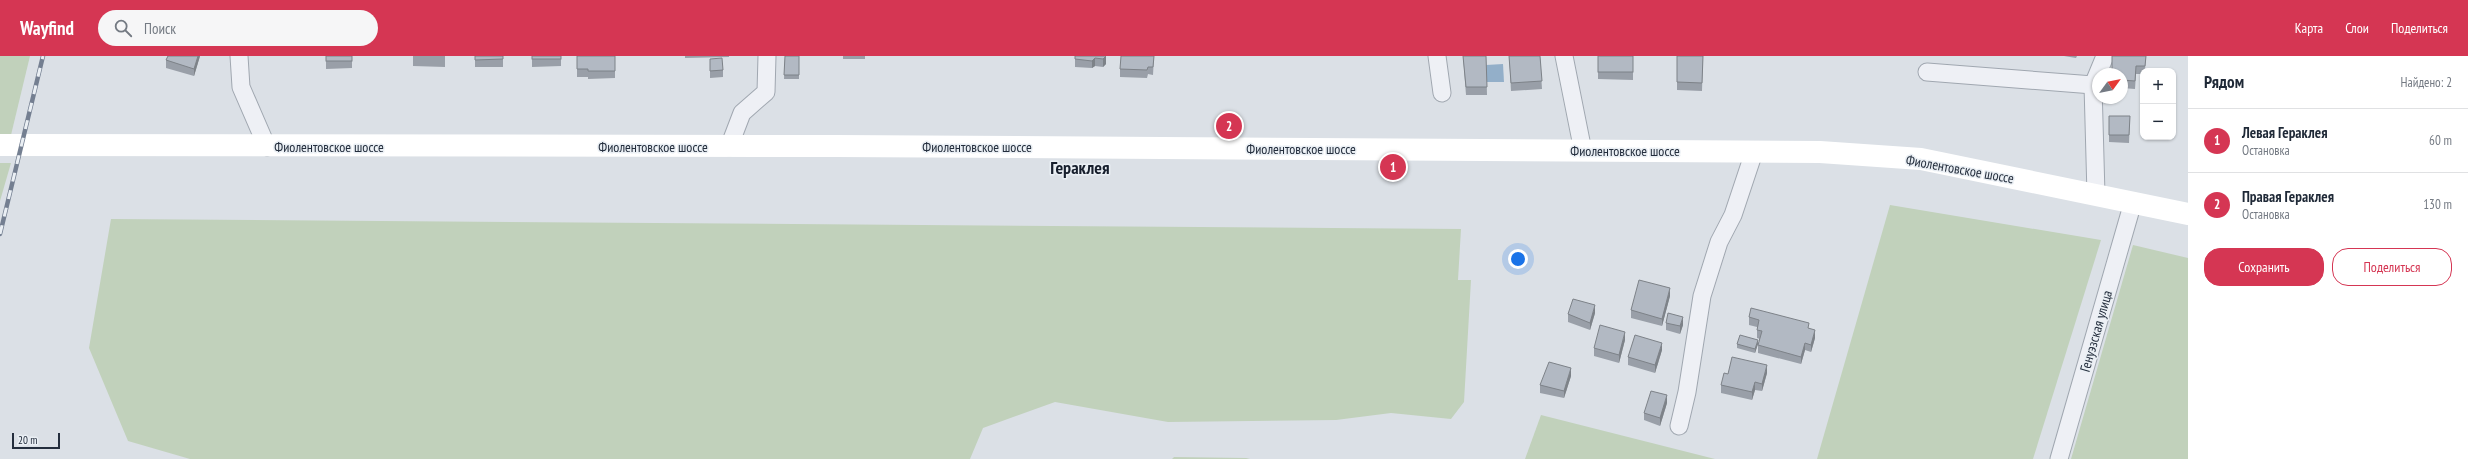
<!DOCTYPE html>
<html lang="ru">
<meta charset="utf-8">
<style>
:root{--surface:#fff;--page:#f6f6f7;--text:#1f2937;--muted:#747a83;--line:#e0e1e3;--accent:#d53653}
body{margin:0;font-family:"PT Sans Narrow",sans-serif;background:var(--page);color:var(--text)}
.controls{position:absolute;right:12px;top:12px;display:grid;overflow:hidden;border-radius:8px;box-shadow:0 1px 3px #0004}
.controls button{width:36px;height:36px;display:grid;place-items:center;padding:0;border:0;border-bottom:1px solid var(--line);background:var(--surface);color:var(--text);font:20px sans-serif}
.compass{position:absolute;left:2092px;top:12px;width:36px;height:36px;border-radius:50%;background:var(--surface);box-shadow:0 1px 3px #0004;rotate:57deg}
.scale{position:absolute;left:12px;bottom:10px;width:48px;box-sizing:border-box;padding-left:4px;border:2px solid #242e3d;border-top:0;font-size:11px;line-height:14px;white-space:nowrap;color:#242e3d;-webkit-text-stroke:3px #eaeff4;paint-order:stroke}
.you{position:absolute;left:1518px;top:203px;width:14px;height:14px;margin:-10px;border:3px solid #fff;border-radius:50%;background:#1a73e8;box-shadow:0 0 0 6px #1a73e833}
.badge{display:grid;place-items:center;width:26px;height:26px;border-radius:50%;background:var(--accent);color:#fff;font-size:13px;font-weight:700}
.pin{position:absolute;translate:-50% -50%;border:2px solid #fff;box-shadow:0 1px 4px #0006}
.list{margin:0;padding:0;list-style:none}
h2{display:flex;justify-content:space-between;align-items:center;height:52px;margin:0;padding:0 16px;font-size:17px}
h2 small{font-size:13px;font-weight:400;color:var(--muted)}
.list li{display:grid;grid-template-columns:26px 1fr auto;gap:12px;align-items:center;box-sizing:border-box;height:64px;padding:0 16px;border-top:1px solid var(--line)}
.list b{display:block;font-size:15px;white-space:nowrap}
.list p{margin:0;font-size:13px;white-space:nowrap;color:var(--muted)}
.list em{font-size:13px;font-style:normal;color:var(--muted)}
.actions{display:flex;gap:8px;padding:12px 16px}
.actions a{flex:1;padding:9px 0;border:1px solid var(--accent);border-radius:16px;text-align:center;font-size:14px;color:var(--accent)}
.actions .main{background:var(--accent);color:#fff}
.icon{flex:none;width:22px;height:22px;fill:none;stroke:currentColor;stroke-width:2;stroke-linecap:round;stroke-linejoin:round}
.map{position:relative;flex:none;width:2188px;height:403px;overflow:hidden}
header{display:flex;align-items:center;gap:24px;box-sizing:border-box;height:56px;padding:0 20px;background:var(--accent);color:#fff}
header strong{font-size:19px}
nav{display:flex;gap:22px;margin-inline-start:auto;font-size:14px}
.search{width:280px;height:36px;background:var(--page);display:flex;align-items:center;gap:10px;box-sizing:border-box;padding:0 14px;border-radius:22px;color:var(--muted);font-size:15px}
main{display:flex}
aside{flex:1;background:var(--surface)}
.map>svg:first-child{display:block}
.green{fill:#c1d1bb}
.water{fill:#93afc9}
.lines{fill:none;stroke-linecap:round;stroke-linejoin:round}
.street-casing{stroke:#a0a7b0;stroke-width:19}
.street{stroke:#eef0f5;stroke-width:17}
.secondary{stroke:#fff;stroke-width:22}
.rail-casing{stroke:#747f91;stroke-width:4.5}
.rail{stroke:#eaeff4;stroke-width:3;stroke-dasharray:9;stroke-linecap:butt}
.wall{fill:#999fa8}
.shaded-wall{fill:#7d8288}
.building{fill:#b2b9c3;stroke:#7d8288}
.labels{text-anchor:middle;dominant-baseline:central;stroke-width:3;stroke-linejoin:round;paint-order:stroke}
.street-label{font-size:14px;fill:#242e3d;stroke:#eaeff4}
.district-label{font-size:18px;font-weight:bold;fill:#171f2d;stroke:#eaeff4}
</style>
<header>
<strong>Wayfind</strong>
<div class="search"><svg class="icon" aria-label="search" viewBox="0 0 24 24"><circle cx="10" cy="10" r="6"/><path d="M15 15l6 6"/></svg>Поиск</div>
<nav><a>Карта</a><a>Слои</a><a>Поделиться</a></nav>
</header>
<main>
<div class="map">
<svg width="2188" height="403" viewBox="0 0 2188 403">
<rect width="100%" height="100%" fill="#dbe0e6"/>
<!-- green -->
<g class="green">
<polygon points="0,0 30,0 11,79 0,79"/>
<polygon points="0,107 11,107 0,145"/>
<polygon points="1890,149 2101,184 2033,403 1817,403"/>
<polygon points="111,163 1461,173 1458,224 1471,224 1464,346 1451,363 1391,357 1336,364 1168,366 1055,346 983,372 970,403 190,403 128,385 89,292"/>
<polygon points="2133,189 2188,202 2188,403 2071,403"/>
<polygon points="1541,359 1715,403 1525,403"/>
<polygon points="1174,401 1246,402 1250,403 1172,403"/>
</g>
<!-- water -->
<polygon class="water" points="1503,8 1504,26 1486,26 1486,9"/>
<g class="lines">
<defs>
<g id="street">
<polyline points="239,0 241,31 267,91"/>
<polyline points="1437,0 1442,37"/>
<polyline points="1564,0 1583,95"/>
<polyline points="1927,16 2093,29"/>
<polyline points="729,91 742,57 766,36 767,0"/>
<polyline points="2096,139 2093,29 2105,0"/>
<polyline points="1679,370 1687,336 1702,240 1719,186 1733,159 1754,96"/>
<polyline points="2059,403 2133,146"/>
</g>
</defs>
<!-- street casing -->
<use href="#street" class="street-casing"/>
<!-- street -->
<use href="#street" class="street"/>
<!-- secondary -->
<polyline class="secondary" points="0,89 836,90 1820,96 1921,103 2188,158"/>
<defs>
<polyline id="rail" points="0,178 43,0"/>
</defs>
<!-- rail casing -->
<use href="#rail" class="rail-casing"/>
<!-- rail -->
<use href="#rail" class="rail"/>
</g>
<!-- wall -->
<g class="wall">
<polygon points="168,0 200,0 194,20 166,12 166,4"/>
<polygon points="326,0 352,0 352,12 326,13"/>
<polygon points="413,0 445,0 445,11 413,10"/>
<rect x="475" y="0" width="28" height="11"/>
<polygon points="532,0 561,0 561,10 532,11"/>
<polygon points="577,0 615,0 615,22 588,23 588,21 577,21"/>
<polygon points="685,0 729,0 729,1 685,2"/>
<polygon points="785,0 799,0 799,23 784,23"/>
<rect x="843" y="0" width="22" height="3"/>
<polygon points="1075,0 1106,0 1106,8 1103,11 1095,10 1092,12 1075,11"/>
<polygon points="1154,0 1153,19 1148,18 1147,22 1120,21 1120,13"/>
<polygon points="1463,0 1486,0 1487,39 1466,39"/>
<polygon points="1509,0 1540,0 1542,33 1511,35"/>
<polygon points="1598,0 1633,0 1633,24 1598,23"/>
<polygon points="1677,0 1703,0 1702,35 1677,34"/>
<polygon points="2064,0 2077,0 2076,2"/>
<polygon points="2146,0 2145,15 2143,15 2143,18 2136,18 2135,33 2122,32 2122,18"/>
<polygon points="710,3 723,14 723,21 710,22"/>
<polygon points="2109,60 2130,60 2129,87 2109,86"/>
<polygon points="1223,61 1238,62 1237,74 1223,73"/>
<polygon points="1386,105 1401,105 1401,116 1387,116"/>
<polygon points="1670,240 1662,270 1631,262 1631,254"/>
<polygon points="1595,257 1590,274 1568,266 1568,258"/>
<polygon points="1749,261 1809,273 1815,282 1811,296 1805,294 1801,308 1758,297 1758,289 1760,283 1757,282 1757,271 1749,269"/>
<polygon points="1666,267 1683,269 1680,278 1666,274"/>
<polygon points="1625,284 1619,307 1594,300 1594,292"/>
<polygon points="1737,288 1758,288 1755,297 1737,292"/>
<polygon points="1662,294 1655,317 1628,309 1628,301"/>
<polygon points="1767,317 1762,335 1755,334 1752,344 1721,337 1721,329"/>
<polygon points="1571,320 1564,342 1540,337 1540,329"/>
<polygon points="1667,347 1660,370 1644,364 1644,357"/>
</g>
<!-- shaded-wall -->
<g class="shaded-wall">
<polygon points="198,0 200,0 194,20 194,13"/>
<polygon points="1106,0 1106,8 1103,11 1103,3"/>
<polygon points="1095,2 1095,10 1092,12 1092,5"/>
<polygon points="1670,232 1670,240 1662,270 1662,263"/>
<polygon points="1595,249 1595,257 1590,274 1590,267"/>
<polygon points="1683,261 1683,269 1680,278 1680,270"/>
<polygon points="1815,274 1815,282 1811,296 1811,289"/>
<polygon points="1625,276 1625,284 1619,307 1619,299"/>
<polygon points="1758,284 1758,288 1755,297 1755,293"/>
<polygon points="1662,287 1662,294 1655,317 1655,309"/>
<polygon points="1805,287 1805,294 1801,308 1801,301"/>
<polygon points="1767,309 1767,317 1762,335 1762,328"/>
<polygon points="1571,312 1571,320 1564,342 1564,335"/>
<polygon points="1755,326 1755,334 1752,344 1752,336"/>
<polygon points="1667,339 1667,347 1660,370 1660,362"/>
</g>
<!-- building -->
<g class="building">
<polygon points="168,0 198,0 194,13 166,4"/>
<rect x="326" y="0" width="26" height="5"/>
<polygon points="475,0 503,0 503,3 475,4"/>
<rect x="532" y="0" width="29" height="3"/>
<polygon points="577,0 615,0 615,15 588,15 588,13 577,13"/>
<polygon points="785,0 799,0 799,19 784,19"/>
<polygon points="1075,0 1106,0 1103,3 1095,2 1092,5 1075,3"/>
<polygon points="1121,0 1154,0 1153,11 1148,11 1147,14 1120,13"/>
<polygon points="1463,0 1486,0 1487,31 1466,31"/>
<polygon points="1509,0 1540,0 1542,25 1511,27"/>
<rect x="1598" y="0" width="35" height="16"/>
<polygon points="1677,0 1703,0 1702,27 1677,26"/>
<polygon points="2112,0 2146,0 2145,10 2136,10 2135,25 2122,24 2122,18 2112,18"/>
<polygon points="722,2 723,14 710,15 710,3"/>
<polygon points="2109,60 2130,60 2129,79 2109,79"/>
<polygon points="1223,61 1238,62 1237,70 1223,69"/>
<polygon points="1386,105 1401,105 1401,112 1387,112"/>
<polygon points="1639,224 1670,232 1662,263 1631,254"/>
<polygon points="1573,243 1595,249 1590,267 1568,258"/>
<polygon points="1751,252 1809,267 1808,272 1815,274 1811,289 1805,287 1801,301 1758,289 1762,275 1757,274 1759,264 1749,261"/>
<polygon points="1668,257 1683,261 1680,270 1666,267"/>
<polygon points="1600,269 1625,276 1619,299 1594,292"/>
<polygon points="1635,279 1662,287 1655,309 1628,301"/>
<polygon points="1740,279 1758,284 1755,293 1737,288"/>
<polygon points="1732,301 1767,309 1762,328 1755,326 1752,336 1721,329 1724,317 1728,318"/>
<polygon points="1549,306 1571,312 1564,335 1540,329"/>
<polygon points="1651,335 1667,339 1660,362 1644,357"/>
</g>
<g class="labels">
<!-- street labels -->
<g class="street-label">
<text x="329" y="91">Фиолентовское шоссе</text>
<text x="653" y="91">Фиолентовское шоссе</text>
<text x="977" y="91">Фиолентовское шоссе</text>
<text x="1301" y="93">Фиолентовское шоссе</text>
<text x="1625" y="95">Фиолентовское шоссе</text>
<text transform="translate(1960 113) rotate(10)">Фиолентовское шоссе</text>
<text transform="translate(2096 275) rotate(-74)">Генуэзская улица</text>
</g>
<!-- district labels -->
<g class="district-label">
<text x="1080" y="111">Гераклея</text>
</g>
</g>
</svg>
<div class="controls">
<button>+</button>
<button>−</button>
</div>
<svg class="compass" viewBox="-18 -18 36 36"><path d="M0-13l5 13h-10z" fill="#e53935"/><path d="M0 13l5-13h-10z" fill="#747a83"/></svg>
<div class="scale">20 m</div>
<div class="you"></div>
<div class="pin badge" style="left:1393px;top:111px">1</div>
<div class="pin badge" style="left:1229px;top:70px">2</div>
</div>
<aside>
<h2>Рядом<small>Найдено: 2</small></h2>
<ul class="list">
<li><span class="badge">1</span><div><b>Левая Гераклея</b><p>Остановка</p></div><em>60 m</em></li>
<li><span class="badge">2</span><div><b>Правая Гераклея</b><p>Остановка</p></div><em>130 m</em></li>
</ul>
<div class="actions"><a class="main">Сохранить</a><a>Поделиться</a></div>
</aside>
</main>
